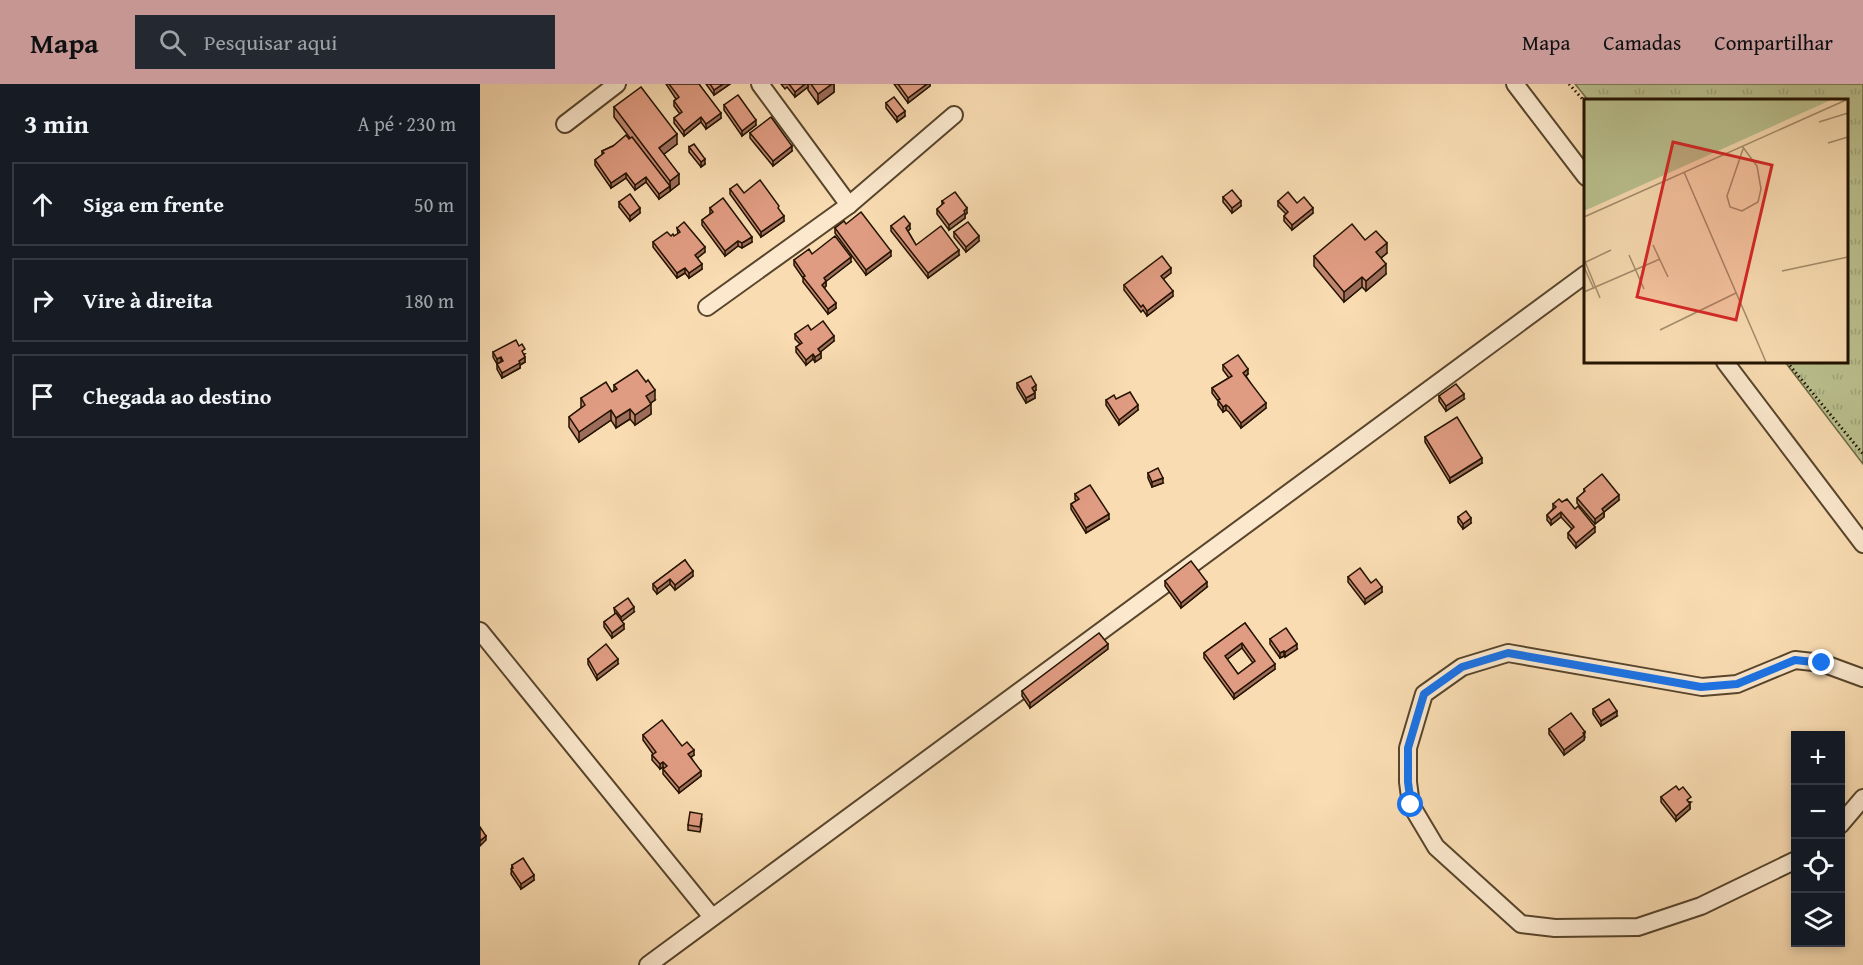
<!DOCTYPE html>
<html lang="pt">
<meta charset="utf-8">
<style>
:root{--surface:#171b24;--page:#242831;--text:#f1f3f6;--muted:#9ea1a6;--line:#363941;--accent:#c59692}
body{margin:0;font-family:"Gentium Book Plus",serif;background:var(--page);color:var(--text)}
.controls{position:absolute;right:18px;bottom:18px;display:grid;overflow:hidden;border-radius:0px;box-shadow:0 3px 9px #0003}
.controls button{width:54px;height:54px;display:grid;place-items:center;padding:0;border:0;border-bottom:2px solid var(--line);background:var(--surface);color:var(--text);font:30px sans-serif}
.stop{position:absolute;width:18px;height:18px;margin:-14px;border:4px solid #1a73e8;border-radius:50%;background:#fff}
.stop.end{background:#1a73e8;border-color:#fff;box-shadow:0 2px 6px #0008}
.list{margin:0;padding:0;list-style:none}
h2{display:flex;justify-content:space-between;align-items:center;height:78px;margin:0;padding:0 24px;font-size:26px}
h2 small{font-size:20px;font-weight:400;color:var(--muted)}
.list li{display:grid;grid-template-columns:39px 1fr auto;gap:18px;align-items:center;box-sizing:border-box;height:84px;margin:0 12px 12px;padding:0 12px;border:2px solid var(--line);border-radius:0px}
.list b{display:block;font-size:22px;white-space:nowrap}
.list em{font-size:20px;font-style:normal;color:var(--muted)}
.icon{flex:none;width:33px;height:33px;fill:none;stroke:currentColor;stroke-width:2;stroke-linecap:round;stroke-linejoin:round}
.map{position:relative;flex:none;width:1383px;height:881px;overflow:hidden}
header{display:flex;align-items:center;gap:36px;box-sizing:border-box;height:84px;padding:0 30px;background:var(--accent);color:#111}
header strong{font-size:28px}
nav{display:flex;gap:33px;margin-inline-start:auto;font-size:21px}
.search{width:420px;height:54px;background:var(--page);display:flex;align-items:center;gap:15px;box-sizing:border-box;padding:0 21px;border-radius:0px;color:var(--muted);font-size:22px}
main{display:flex}
aside{flex:1;background:var(--surface)}
.map>svg:first-child{display:block}
.park{fill:url(#park-tufts);stroke:#6e6a48;stroke-width:1.5}
.lines{fill:none;stroke-linecap:round;stroke-linejoin:round}
.minor-casing{stroke:#58452c;stroke-width:20}
.path{stroke:#231300;stroke-width:3;stroke-dasharray:1.5 3;stroke-linecap:butt}
.minor{stroke:#fbe8cd;stroke-width:16}
.wall{fill:#c18670;stroke:#231300;stroke-width:1.5;fill-rule:evenodd}
.shaded-wall{fill:#9d6d5b;stroke:#231300;stroke-width:1.5}
.building{fill:#e09c82;stroke:#231300;stroke-width:1.5;fill-rule:evenodd}
.route{stroke:#1a73e8;stroke-width:8}
.inset-road{fill:none;stroke:#a38c6b;stroke-width:1.5}
.view{fill:#d62828;fill-opacity:0.15;stroke:#d62828;stroke-width:3}
.inset-edge{fill:none;stroke:#231300;stroke-width:3}
</style>
<header>
<strong>Mapa</strong>
<div class="search"><svg class="icon" aria-label="search" viewBox="0 0 24 24"><circle cx="10" cy="10" r="6"/><path d="M15 15l6 6"/></svg>Pesquisar aqui</div>
<nav><a>Mapa</a><a>Camadas</a><a>Compartilhar</a></nav>
</header>
<main>
<aside>
<h2>3 min<small>A pé · 230 m</small></h2>
<ul class="list">
<li><svg class="icon" aria-label="ahead" viewBox="0 0 24 24"><path d="M12 20V5M6 11l6-6 6 6"/></svg><div><b>Siga em frente</b></div><em>50 m</em></li>
<li><svg class="icon" aria-label="right" viewBox="0 0 24 24"><path d="M7 20v-9h11M14 6l5 5-5 5"/></svg><div><b>Vire à direita</b></div><em>180 m</em></li>
<li><svg class="icon" aria-label="arrive" viewBox="0 0 24 24"><path d="M6 21V4h12l-3 4 3 4H6"/></svg><div><b>Chegada ao destino</b></div></li>
</ul>
</aside>
<div class="map">
<svg width="1383" height="881" viewBox="0 0 1383 881">
<defs>
<pattern id="park-tufts" width="24" height="20" patternUnits="userSpaceOnUse" patternTransform="scale(1.5)"><rect width="24" height="20" fill="#bac18f"/><path d="M3 7l-1-3M5 7V3M7 7l1-3M15 17l-1-3M17 17v-4M19 17l1-3" fill="none" stroke="#a0a57a"/></pattern>
</defs>
<rect width="100%" height="100%" fill="#f9dcb2"/>
<filter id="stains"><feTurbulence type="fractalNoise" baseFrequency=".00333" numOctaves="4"/><feColorMatrix values="0 0 0 0 .2 0 0 0 0 .09 0 0 0 0 .02 0 0 0 .5 -.17"/></filter>
<radialGradient id="worn" r=".72"><stop offset=".6" stop-color="#630" stop-opacity="0"/><stop offset="1" stop-color="#630" stop-opacity=".3"/></radialGradient>
<!-- park -->
<polygon class="park" points="1095,0 1383,0 1383,380 1305,278 1366,278 1366,16 1108,16"/>
<g class="lines">
<defs>
<g id="minor">
<polyline points="280,0 369,121"/>
<polyline points="1035,0 1106,93"/>
<polyline points="85,40 137,0"/>
<polyline points="227,223 369,121 474,31"/>
<polyline points="1245,278 1383,460"/>
<polyline points="0,547 232,833"/>
<polyline points="1360,741 1383,714"/>
<polyline points="1316,776 1221,822 1158,843 1075,844 1041,840 956,763 931,721 928,698 928,664 944,610 982,583 1028,569 1222,603 1257,600 1315,576 1342,579 1383,594"/>
<polyline points="168,881 1106,190"/>
</g>
</defs>
<!-- minor casing -->
<use href="#minor" class="minor-casing"/>
<!-- path -->
<g class="path">
<polyline points="1089,0 1106,19"/>
<polyline points="1307,278 1383,370"/>
</g>
<!-- minor -->
<use href="#minor" class="minor"/>
</g>
<!-- wall -->
<g class="wall">
<polygon points="186,0 219,0 241,34 226,45 221,38 204,52 194,39 194,34 200,30 194,22 194,17 196,15"/>
<polygon points="226,0 250,0 234,11"/>
<polygon points="301,0 354,0 354,8 338,20 328,6 328,3 315,13 307,3 305,5"/>
<polygon points="414,0 450,0 450,2 428,19"/>
<polygon points="406,19 425,32 417,38 406,24"/>
<polygon points="244,21 276,41 262,52 244,26"/>
<polygon points="134,23 197,60 184,70 199,100 179,115 166,98 155,106 146,94 131,104 115,81 115,76 122,71 122,67 150,54 134,33"/>
<polygon points="270,49 312,67 293,82 270,54"/>
<polygon points="209,63 225,80 221,83 209,68"/>
<polygon points="250,105 264,109 299,126 304,137 281,153 250,110"/>
<polygon points="743,113 761,122 752,129 743,118"/>
<polygon points="462,117 487,129 485,131 485,134 469,146 457,130 457,125 462,121"/>
<polygon points="798,117 817,119 833,129 812,146 804,137 804,132 806,130 798,122"/>
<polygon points="139,118 160,129 150,137 139,123"/>
<polygon points="230,124 272,158 262,164 258,162 245,172 222,141 222,136 230,130"/>
<polygon points="366,140 411,172 386,191 355,149 355,144"/>
<polygon points="411,142 430,145 428,147 436,161 479,171 448,194 411,147"/>
<polygon points="197,144 225,168 217,174 222,185 209,194 205,189 197,194 173,163 173,158 191,152 194,152 198,150"/>
<polygon points="474,148 499,157 486,168 474,153"/>
<polygon points="885,156 907,169 901,174 906,190 886,207 882,203 864,218 834,182 834,172"/>
<polygon points="332,170 371,178 346,197 346,202 344,204 356,224 348,230 323,198 323,194 314,181 314,176"/>
<polygon points="691,189 683,195 693,212 667,232 663,226 661,228 644,206 644,201"/>
<polygon points="331,246 354,257 340,268 341,274 335,278 333,275 326,281 316,268 316,263 320,260 315,255 315,250"/>
<polygon points="13,268 45,270 44,271 45,278 40,281 40,284 22,294 17,285 17,280 21,278 17,280 13,273"/>
<polygon points="743,281 768,290 766,292 786,324 761,344 749,328 746,326 743,328 738,321 738,317 732,309 732,304 749,294 743,286"/>
<polygon points="537,299 556,306 554,308 555,314 546,319 537,304"/>
<polygon points="134,301 175,316 170,319 171,330 155,341 150,335 136,344 131,336 99,358 89,343 89,333 101,324 101,314 132,308 134,307"/>
<polygon points="959,312 984,315 966,327 959,317"/>
<polygon points="636,315 658,326 639,341 626,321 626,316"/>
<polygon points="945,353 1002,379 970,399 945,358"/>
<polygon points="668,389 683,399 672,403 668,394"/>
<polygon points="1104,405 1139,416 1124,428 1124,433 1115,440 1097,419 1097,414 1104,408"/>
<polygon points="595,410 629,435 606,449 591,425 591,420 596,417 595,415"/>
<polygon points="1073,420 1115,448 1096,464 1088,454 1088,449 1092,445 1081,433 1071,441 1067,436 1067,431 1073,425"/>
<polygon points="978,433 991,439 983,445 978,438"/>
<polygon points="205,476 213,492 195,506 190,500 177,510 173,505 173,500"/>
<polygon points="868,493 891,499 902,508 885,520 868,498"/>
<polygon points="685,497 727,503 701,524 685,502"/>
<polygon points="134,524 154,528 141,537 144,545 132,554 124,543 124,538 135,530"/>
<path d="M765,539L795,585L754,615L724,574V569ZM762,564L773,579L758,590L747,575Z"/>
<polygon points="790,555 817,565 805,573 804,572 800,574 790,560"/>
<polygon points="628,565 550,624 542,612 542,607"/>
<polygon points="108,575 138,580 117,596 108,580"/>
<polygon points="1113,625 1137,632 1121,642 1113,630"/>
<polygon points="1069,645 1105,653 1104,656 1084,671 1069,650"/>
<polygon points="163,651 202,662 214,671 211,673 221,692 199,709 183,690 183,685 184,684 183,683 180,685 172,676 172,671 173,670 163,656"/>
<polygon points="1181,713 1211,718 1209,719 1210,725 1196,737 1181,718"/>
<polygon points="222,735 220,748 208,746 208,741"/>
<polygon points="32,781 54,796 41,805 31,790"/>
</g>
<!-- shaded-wall -->
<g class="shaded-wall">
<polygon points="243,0 250,0 234,11 234,6"/>
<polygon points="325,0 328,0 328,3 315,13 315,8"/>
<polygon points="352,0 354,0 354,8 338,20 338,10"/>
<polygon points="447,0 450,0 450,2 428,19 428,14"/>
<polygon points="425,27 425,32 417,38 417,33"/>
<polygon points="241,29 241,34 226,45 226,40"/>
<polygon points="221,33 221,38 204,52 204,47"/>
<polygon points="276,36 276,41 262,52 262,47"/>
<polygon points="197,50 197,60 179,74 179,64"/>
<polygon points="312,62 312,67 293,82 293,77"/>
<polygon points="225,75 225,80 221,83 221,78"/>
<polygon points="146,89 146,94 131,104 131,99"/>
<polygon points="199,90 199,100 190,107 190,97"/>
<polygon points="166,93 166,98 155,106 155,101"/>
<polygon points="190,102 190,107 179,115 179,110"/>
<polygon points="761,117 761,122 752,129 752,124"/>
<polygon points="160,124 160,129 150,137 150,132"/>
<polygon points="487,124 487,129 485,131 485,134 469,146 469,141"/>
<polygon points="833,124 833,129 812,146 812,141"/>
<polygon points="304,132 304,137 281,153 281,148"/>
<polygon points="430,140 430,145 426,149 426,144"/>
<polygon points="499,152 499,157 486,168 486,163"/>
<polygon points="272,153 272,158 262,164 262,159"/>
<polygon points="258,157 258,162 245,172 245,167"/>
<polygon points="907,159 907,169 896,178 896,168"/>
<polygon points="225,163 225,168 215,176 215,171"/>
<polygon points="479,166 479,171 448,194 448,189"/>
<polygon points="411,167 411,172 386,191 386,186"/>
<polygon points="371,173 371,178 344,199 344,194"/>
<polygon points="222,180 222,185 209,194 209,189"/>
<polygon points="906,180 906,190 886,207 886,197"/>
<polygon points="205,184 205,189 197,194 197,189"/>
<polygon points="691,184 691,189 681,197 681,192"/>
<polygon points="882,193 882,203 864,218 864,208"/>
<polygon points="346,197 346,202 342,206 342,201"/>
<polygon points="693,207 693,212 667,232 667,227"/>
<polygon points="356,219 356,224 348,230 348,225"/>
<polygon points="354,252 354,257 338,270 338,265"/>
<polygon points="341,269 341,274 335,278 335,273"/>
<polygon points="333,270 333,275 326,281 326,276"/>
<polygon points="21,273 21,278 17,280 17,275"/>
<polygon points="45,273 45,278 40,281 40,284 22,294 22,289"/>
<polygon points="768,285 768,290 763,294 763,289"/>
<polygon points="556,301 556,306 552,309 552,304"/>
<polygon points="175,306 175,316 166,322 166,312"/>
<polygon points="555,309 555,314 546,319 546,314"/>
<polygon points="984,310 984,315 966,327 966,322"/>
<polygon points="786,319 786,324 761,344 761,339"/>
<polygon points="171,320 171,330 155,341 155,331"/>
<polygon points="658,321 658,326 639,341 639,336"/>
<polygon points="746,321 746,326 743,328 743,323"/>
<polygon points="150,325 150,335 136,344 136,334"/>
<polygon points="131,326 131,336 99,358 99,348"/>
<polygon points="1002,374 1002,379 970,399 970,394"/>
<polygon points="683,394 683,399 672,403 672,398"/>
<polygon points="1139,411 1139,416 1124,428 1124,433 1115,440 1115,435 1122,425"/>
<polygon points="1081,428 1081,433 1071,441 1071,436"/>
<polygon points="629,430 629,435 606,449 606,444"/>
<polygon points="991,434 991,439 983,445 983,440"/>
<polygon points="1115,443 1115,448 1096,464 1096,459"/>
<polygon points="213,487 213,492 195,506 195,501"/>
<polygon points="190,495 190,500 177,510 177,505"/>
<polygon points="727,498 727,503 701,524 701,519"/>
<polygon points="902,503 902,508 885,520 885,515"/>
<polygon points="154,523 154,528 141,538 141,533"/>
<polygon points="144,540 144,545 132,554 132,549"/>
<polygon points="762,559 762,564 745,577 745,572"/>
<polygon points="628,560 628,565 550,624 550,619"/>
<polygon points="817,560 817,565 805,573 805,568"/>
<polygon points="804,567 804,572 800,574 800,569"/>
<polygon points="138,575 138,580 117,596 117,591"/>
<polygon points="795,580 795,585 754,615 754,610"/>
<polygon points="1137,627 1137,632 1121,642 1121,637"/>
<polygon points="1105,648 1104,656 1084,671 1084,666"/>
<polygon points="214,666 214,671 208,675 208,670"/>
<polygon points="183,678 183,683 180,685 180,680"/>
<polygon points="221,687 221,692 199,709 199,704"/>
<polygon points="1210,720 1210,725 1196,737 1196,732"/>
<polygon points="6,752 6,756 0,762 0,757"/>
<polygon points="54,791 54,796 41,805 41,800"/>
</g>
<!-- building -->
<g class="building">
<polygon points="189,0 219,0 241,29 226,40 221,33 204,47 194,34 202,28 194,17 199,13"/>
<polygon points="230,0 243,0 234,6"/>
<polygon points="309,0 325,0 315,8"/>
<polygon points="331,0 352,0 338,10"/>
<polygon points="418,0 447,0 428,14"/>
<polygon points="161,3 197,50 179,64 199,90 190,97 134,23"/>
<polygon points="258,11 276,36 262,47 244,21"/>
<polygon points="414,13 425,27 417,33 406,19"/>
<polygon points="291,33 312,62 293,77 270,49"/>
<polygon points="146,51 149,55 152,53 190,102 179,110 166,93 155,101 146,89 131,99 115,76 124,69 122,67 133,62"/>
<polygon points="214,60 225,75 221,78 209,63"/>
<polygon points="280,96 299,122 298,124 304,132 281,148 250,105 257,100 264,109"/>
<polygon points="752,106 761,117 752,124 743,113"/>
<polygon points="475,108 487,124 484,127 485,129 469,141 457,125 464,119 462,117"/>
<polygon points="808,108 817,119 824,113 833,124 812,141 804,132 808,128 798,117"/>
<polygon points="150,110 160,124 150,132 139,118"/>
<polygon points="243,114 272,153 262,159 258,157 245,167 222,136 233,128 230,124"/>
<polygon points="381,128 411,167 386,186 355,144 364,137 366,140"/>
<polygon points="424,132 430,140 426,144 436,161 461,142 479,166 448,189 411,142"/>
<polygon points="204,138 225,163 215,171 222,180 209,189 205,184 197,189 173,158 187,148 191,152 193,150 194,152 200,148 197,144"/>
<polygon points="488,138 499,152 486,163 474,148"/>
<polygon points="872,140 885,156 896,147 907,159 896,168 906,180 886,197 882,193 864,208 834,172"/>
<polygon points="355,152 371,173 344,194 346,197 342,201 356,219 348,225 323,193 325,192 314,176 329,165 332,170"/>
<polygon points="682,172 691,184 681,192 693,207 667,227 663,221 661,223 644,201"/>
<polygon points="343,237 354,252 338,265 341,269 335,273 333,270 326,276 316,263 322,259 315,250 328,241 331,246"/>
<polygon points="36,256 39,262 42,260 45,265 42,267 45,273 39,277 40,279 22,289 17,280 23,277 21,273 17,275 13,268"/>
<polygon points="758,271 768,285 763,289 786,319 761,339 749,323 746,321 743,323 738,316 740,315 732,304 752,292 743,281"/>
<polygon points="157,286 166,298 168,296 175,306 166,312 171,320 155,331 150,325 136,334 131,326 99,348 89,333 105,321 101,314 126,298 132,308 137,305 134,301"/>
<polygon points="551,292 556,301 552,304 555,309 546,314 537,299"/>
<polygon points="976,300 984,310 966,322 959,312"/>
<polygon points="650,308 658,321 639,336 626,316 634,311 636,315"/>
<polygon points="977,333 1002,374 970,394 945,353"/>
<polygon points="678,384 683,394 672,398 668,389"/>
<polygon points="1122,390 1139,411 1122,425 1124,428 1115,435 1097,414 1105,407 1104,405"/>
<polygon points="610,401 629,430 606,444 591,420 599,415 595,410"/>
<polygon points="1079,415 1082,418 1087,415 1095,425 1098,422 1115,443 1096,459 1088,449 1094,443 1081,428 1071,436 1067,431 1076,423 1073,420"/>
<polygon points="986,427 991,434 983,440 978,433"/>
<polygon points="205,476 213,487 195,501 190,495 177,505 173,500"/>
<polygon points="711,477 727,498 701,519 685,497"/>
<polygon points="880,484 891,499 896,495 902,503 885,515 868,493"/>
<polygon points="148,514 154,523 141,533 134,524"/>
<polygon points="136,529 144,540 132,549 124,538"/>
<path d="M765,539L795,580L754,610L724,569ZM762,559L775,577L758,590L745,572Z"/>
<polygon points="806,544 817,560 805,568 804,567 800,569 790,555"/>
<polygon points="619,549 628,560 550,619 542,607"/>
<polygon points="126,560 138,575 117,591 108,575"/>
<polygon points="1129,615 1137,627 1121,637 1113,625"/>
<polygon points="1091,629 1105,648 1103,649 1104,651 1084,666 1069,645"/>
<polygon points="182,636 202,662 207,658 214,666 208,670 221,687 199,704 183,685 187,682 183,678 180,680 172,671 176,668 163,651"/>
<polygon points="1196,702 1199,706 1203,703 1211,713 1207,716 1210,720 1196,732 1181,713"/>
<polygon points="210,728 222,730 220,743 208,741"/>
<polygon points="0,743 6,752 0,757"/>
<polygon points="43,774 54,791 41,800 31,785 33,784 32,781"/>
</g>
<g class="lines">
<!-- route -->
<polyline class="route" points="931,721 928,698 928,664 944,610 982,583 1028,569 1221,603 1257,600 1315,576 1342,579"/>
</g>
<!-- overview -->
<g transform="translate(1104 15)">
<rect width="264" height="264" fill="#f9dcb2"/>
<path d="M0,1H247L0,112Z" fill="#bac18f"/>
<path class="inset-road" d="M235,23L264,14M244,44L264,38M158,47L173,67L177,90L174,103L158,112L146,108L143,97L159,50M100,73L182,263M0,118L262,1M69,146L84,178M45,156L60,190M0,160L16,199M2,163L27,151M0,168L10,190M198,172L264,158M0,193L76,160M76,231L152,194"/>
<path class="view" d="M89,43L188,66L152,221L53,198Z"/>
<rect width="264" height="264" class="inset-edge"/>
</g>
<rect width="100%" height="100%" filter="url(#stains)"/>
<rect width="100%" height="100%" fill="url(#worn)"/>
</svg>
<div class="controls">
<button>+</button>
<button>−</button>
<button><svg class="icon" aria-label="locate" viewBox="0 0 24 24"><circle cx="12" cy="12" r="6"/><path d="M12 2v4M12 18v4M2 12h4M18 12h4"/></svg></button>
<button><svg class="icon" aria-label="layers" viewBox="0 0 24 24"><path d="M12 4l9 5-9 5-9-5zM3 14l9 5 9-5"/></svg></button>
</div>
<div class="stop" style="left:931px;top:721px"></div>
<div class="stop end" style="left:1342px;top:579px"></div>
</div>
</main>
